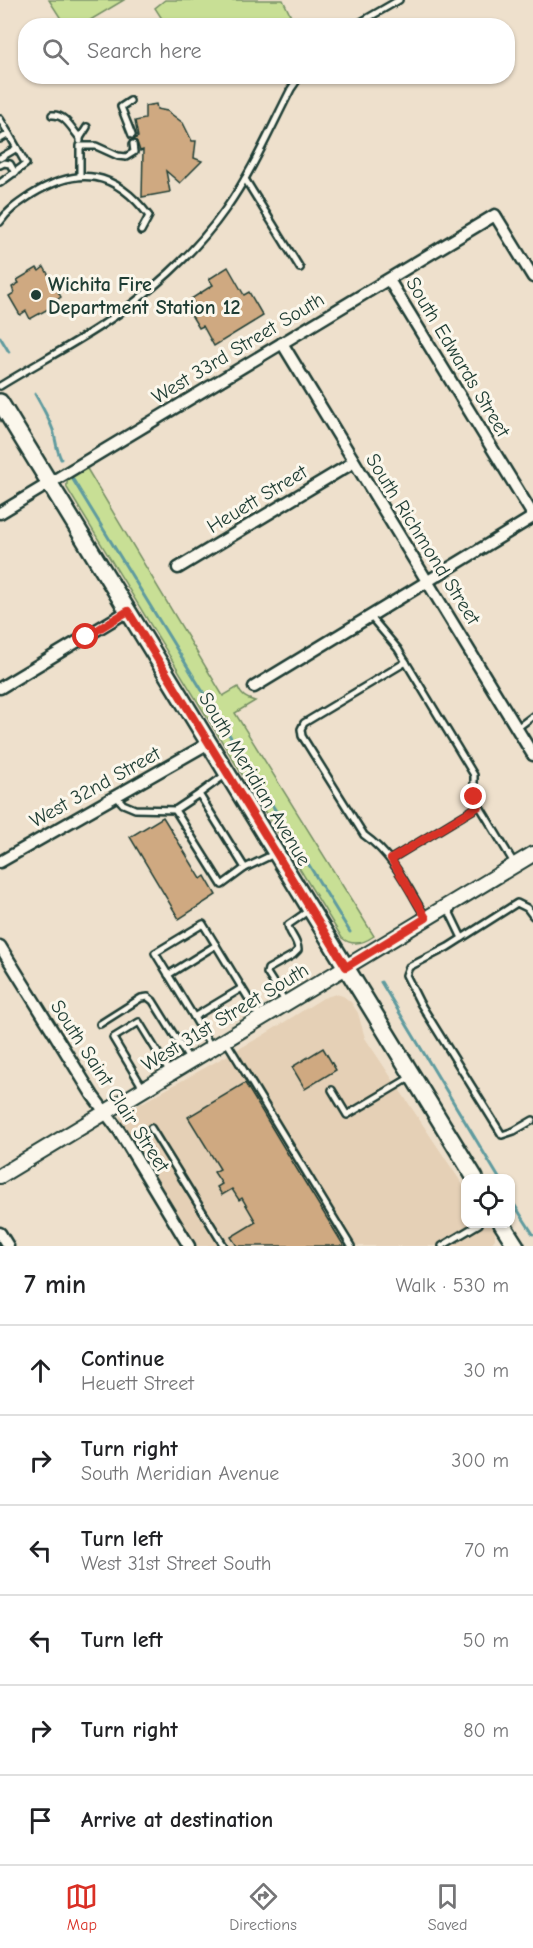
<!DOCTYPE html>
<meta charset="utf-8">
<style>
:root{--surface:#fff;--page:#f2f2f2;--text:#202124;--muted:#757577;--line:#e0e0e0;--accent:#d93025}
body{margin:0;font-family:"Comic Neue",sans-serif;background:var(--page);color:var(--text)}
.controls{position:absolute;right:18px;bottom:18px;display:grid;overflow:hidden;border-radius:12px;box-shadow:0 2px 4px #0004}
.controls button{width:54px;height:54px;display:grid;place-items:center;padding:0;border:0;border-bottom:2px solid var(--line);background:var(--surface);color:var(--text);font:30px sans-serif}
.stop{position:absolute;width:18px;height:18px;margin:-14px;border:4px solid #d93025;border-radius:50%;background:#fff}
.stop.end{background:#d93025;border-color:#fff;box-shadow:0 2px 6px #0008}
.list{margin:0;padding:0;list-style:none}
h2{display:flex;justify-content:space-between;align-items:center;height:78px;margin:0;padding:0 24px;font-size:26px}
h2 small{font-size:20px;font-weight:400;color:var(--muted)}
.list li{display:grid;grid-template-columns:39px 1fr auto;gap:18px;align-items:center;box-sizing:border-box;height:90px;padding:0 24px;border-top:2px solid var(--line)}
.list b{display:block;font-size:22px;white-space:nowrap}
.list p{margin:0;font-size:20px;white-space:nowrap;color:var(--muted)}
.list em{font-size:20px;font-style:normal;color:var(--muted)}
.icon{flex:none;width:33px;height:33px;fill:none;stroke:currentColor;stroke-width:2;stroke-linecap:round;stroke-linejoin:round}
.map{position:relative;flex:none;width:533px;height:1246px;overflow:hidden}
.search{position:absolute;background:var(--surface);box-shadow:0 2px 4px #0004;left:18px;right:18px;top:18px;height:66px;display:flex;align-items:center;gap:15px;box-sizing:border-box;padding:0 21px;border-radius:24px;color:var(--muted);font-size:22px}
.sheet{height:618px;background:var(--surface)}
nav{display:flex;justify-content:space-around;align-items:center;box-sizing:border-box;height:84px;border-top:2px solid var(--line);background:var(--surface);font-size:16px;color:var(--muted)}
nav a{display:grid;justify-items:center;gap:3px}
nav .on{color:var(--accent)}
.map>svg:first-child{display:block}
.built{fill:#e5d0b6}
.green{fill:#c8df95;stroke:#748e64;stroke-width:1.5}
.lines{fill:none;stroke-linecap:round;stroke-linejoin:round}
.stream{stroke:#5f9b9f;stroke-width:3}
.building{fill:#cfa981;stroke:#1f3d34;stroke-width:1.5}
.service-casing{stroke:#1f3d34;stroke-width:10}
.minor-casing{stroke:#1f3d34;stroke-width:15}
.tertiary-casing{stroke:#1f3d34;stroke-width:18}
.secondary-casing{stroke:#1f3d34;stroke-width:20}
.service{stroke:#fbf7ec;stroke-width:5}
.minor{stroke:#fbf7ec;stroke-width:10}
.tertiary{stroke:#fbf7ec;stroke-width:14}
.secondary{stroke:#fbf7ec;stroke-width:15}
.route{stroke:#d93025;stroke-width:8}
.poi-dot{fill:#1f3d34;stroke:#fbf7ec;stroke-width:2}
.labels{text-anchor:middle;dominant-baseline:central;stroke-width:6;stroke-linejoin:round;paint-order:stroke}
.poi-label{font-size:20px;font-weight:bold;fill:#1f3d34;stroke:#fbf7ec;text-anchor:start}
.street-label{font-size:20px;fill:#1f3d34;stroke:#fbf7ec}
</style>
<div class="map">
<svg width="533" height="1246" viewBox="0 0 533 1246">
<rect width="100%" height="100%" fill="#eee0cc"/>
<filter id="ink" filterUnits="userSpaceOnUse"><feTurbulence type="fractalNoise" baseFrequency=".0167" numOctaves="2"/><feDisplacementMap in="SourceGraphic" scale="12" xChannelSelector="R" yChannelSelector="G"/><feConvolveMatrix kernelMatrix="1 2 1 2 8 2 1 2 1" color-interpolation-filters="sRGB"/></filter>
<g filter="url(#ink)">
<!-- built -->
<polygon class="built" points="336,994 343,996 351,1002 358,1013 365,1038 465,1188 466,1224 490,1224 495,1231 495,1239 491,1244 488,1246 196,1246 121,1125 120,1118 122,1114 262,1036 323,998"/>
<!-- green -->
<g class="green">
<polygon points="49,0 124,0 82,25 65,25"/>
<polygon points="165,0 283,0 295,25 166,25 155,8"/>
<path d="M86,467L223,696L238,687C241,696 247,699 255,701L235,713L374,936C364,943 353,947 342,938L67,488C65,476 77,472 86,467Z"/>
</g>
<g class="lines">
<!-- stream -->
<g class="stream">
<polyline points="0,337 9,352"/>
<path d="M35,394C42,406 48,417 53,430C56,440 56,449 61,459"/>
<polyline points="72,478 350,932"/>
<polyline points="381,982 499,1178"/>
<polyline points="510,1198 533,1234"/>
</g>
</g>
<!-- building -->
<g class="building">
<polygon points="156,104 157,109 167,111 183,123 192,141 196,141 194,158 202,161 180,183 166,171 170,192 142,197 143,150 140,151 137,142 134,139 138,137 135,121 145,119 145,106"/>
<polygon points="44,267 61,297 57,300 59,303 30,319 26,311 20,315 9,296 14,293 12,287 19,283 17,280 37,268 39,271"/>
<polygon points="228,267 244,295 249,292 263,316 214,346 203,326 199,328 190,313 197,309 191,299 213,285 209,279"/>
<polygon points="163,817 201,879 205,876 216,895 179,919 130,837"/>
<polygon points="323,1048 336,1070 305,1089 292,1067"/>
<polygon points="245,1083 295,1166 344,1246 237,1246 231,1237 256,1222 242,1198 239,1200 232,1189 222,1195 217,1187 222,1184 214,1172 220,1169 188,1117"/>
</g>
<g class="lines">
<defs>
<g id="service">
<polyline points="354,26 399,0"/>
<polyline points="130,101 121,107 132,135"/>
<path d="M52,115C65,114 71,128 80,138"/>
<polyline points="0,119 9,134 0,139"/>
<polyline points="80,141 80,138 87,127"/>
<polyline points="0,158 17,148"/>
<polyline points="0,165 4,163 10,164 15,173"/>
<polyline points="80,176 80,146 96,146 118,156 126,157 134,152 133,144"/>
<polyline points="245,179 300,268"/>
<polyline points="0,183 26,164 9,134"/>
<path d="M0,222C8,210 19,203 31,195C79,165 115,171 149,216L141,231"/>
<path d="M0,386C34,365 69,347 102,325C147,296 195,253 225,210C252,172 270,130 291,89L300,76"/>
<polyline points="370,616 398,649 474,775 474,797 514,863"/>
<path d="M406,662L304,723L301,729L302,736L364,835C394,856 408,888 426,918"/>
<polyline points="517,728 533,716"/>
<polyline points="225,775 199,794 245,868 274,854"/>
<polyline points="116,796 123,804 135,809 175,810 199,794"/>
<polyline points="175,810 222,885 245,868"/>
<polyline points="391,859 479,806"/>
<polyline points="447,907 462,938"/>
<polyline points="533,916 527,908 517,903 448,947 409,967 406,975 420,1003 502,1135 514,1131 533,1120"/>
<polyline points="168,975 216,945"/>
<path d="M285,1001L267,973L268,969L293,955L298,950C298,940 289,934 288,925L308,911"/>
<polyline points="194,1017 155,953 203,924 242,988"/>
<polyline points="100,1024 141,998 148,997 153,1001 189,1059"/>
<polyline points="226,1041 351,1246"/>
<polyline points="212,1048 194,1017 242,988 260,1017"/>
<polyline points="143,1088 113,1038 139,1022 169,1071"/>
<polyline points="332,1090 347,1115 411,1077"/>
<polyline points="151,1128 224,1246"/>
<polyline points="442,1246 479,1224"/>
</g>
<g id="minor">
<polyline points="389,280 533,515"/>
<polyline points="282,343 533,755"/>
<polyline points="0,513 495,215 533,277"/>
<polyline points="178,568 354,462"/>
<polyline points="254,687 533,517"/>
<polyline points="0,688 128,611"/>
<polyline points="0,862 209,743"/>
<polyline points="0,946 93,1096 120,1132 189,1246"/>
<polyline points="0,1233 8,1246"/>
</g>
<polyline id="tertiary" points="0,1176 533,854"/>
<g id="secondary">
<polyline points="0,402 475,1178"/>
<polyline points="502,1224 516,1246"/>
</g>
</defs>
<!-- service casing -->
<use href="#service" class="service-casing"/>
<!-- minor casing -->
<use href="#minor" class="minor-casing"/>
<!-- tertiary casing -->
<use href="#tertiary" class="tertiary-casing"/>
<!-- secondary casing -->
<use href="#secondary" class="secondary-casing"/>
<!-- service -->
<use href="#service" class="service"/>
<!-- minor -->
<use href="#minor" class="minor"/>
<!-- tertiary -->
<use href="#tertiary" class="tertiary"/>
<!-- secondary -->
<use href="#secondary" class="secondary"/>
</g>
</g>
<g class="lines" filter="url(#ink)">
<!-- route -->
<polyline class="route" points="86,637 128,611 346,967 426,918 391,859 479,806 474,797"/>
</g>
<!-- markers -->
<circle class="poi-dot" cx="36" cy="295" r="6"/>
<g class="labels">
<!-- poi labels -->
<g class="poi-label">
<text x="48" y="284">Wichita Fire<tspan x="48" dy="23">Department Station 12</tspan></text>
</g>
<!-- street labels -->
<g class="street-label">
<text transform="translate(238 348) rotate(-31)">West 33rd Street South</text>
<text transform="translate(458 357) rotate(59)">South Edwards Street</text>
<text transform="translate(257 499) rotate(-31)">Heuett Street</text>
<text transform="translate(423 539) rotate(58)">South Richmond Street</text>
<text transform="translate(255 779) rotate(59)">South Meridian Avenue</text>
<text transform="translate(95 787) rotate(-29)">West 32nd Street</text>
<text transform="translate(225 1017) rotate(-31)">West 31st Street South</text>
<text transform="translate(110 1086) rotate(57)">South Saint Clair Street</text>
</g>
</g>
</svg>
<div class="controls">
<button><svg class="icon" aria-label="locate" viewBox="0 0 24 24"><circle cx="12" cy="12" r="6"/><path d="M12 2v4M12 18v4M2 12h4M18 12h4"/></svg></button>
</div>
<div class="stop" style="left:86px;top:637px"></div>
<div class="stop end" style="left:474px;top:797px"></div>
<div class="search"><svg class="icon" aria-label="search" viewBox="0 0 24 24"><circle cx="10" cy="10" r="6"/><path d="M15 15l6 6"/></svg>Search here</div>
</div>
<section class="sheet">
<h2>7 min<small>Walk · 530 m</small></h2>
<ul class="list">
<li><svg class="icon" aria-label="ahead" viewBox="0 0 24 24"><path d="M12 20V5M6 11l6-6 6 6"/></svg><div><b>Continue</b><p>Heuett Street</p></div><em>30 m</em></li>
<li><svg class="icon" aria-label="right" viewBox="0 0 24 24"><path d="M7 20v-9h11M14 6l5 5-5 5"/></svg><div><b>Turn right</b><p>South Meridian Avenue</p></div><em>300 m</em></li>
<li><svg class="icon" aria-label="left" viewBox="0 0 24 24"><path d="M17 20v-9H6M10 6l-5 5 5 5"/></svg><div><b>Turn left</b><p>West 31st Street South</p></div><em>70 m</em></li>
<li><svg class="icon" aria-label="left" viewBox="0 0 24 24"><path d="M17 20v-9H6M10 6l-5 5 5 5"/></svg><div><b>Turn left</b></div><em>50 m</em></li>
<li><svg class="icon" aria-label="right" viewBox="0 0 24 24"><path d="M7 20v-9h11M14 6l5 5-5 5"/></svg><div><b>Turn right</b></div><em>80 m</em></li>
<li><svg class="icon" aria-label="arrive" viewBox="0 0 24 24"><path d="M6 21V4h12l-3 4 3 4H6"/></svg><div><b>Arrive at destination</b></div></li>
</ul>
</section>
<nav>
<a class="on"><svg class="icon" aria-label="map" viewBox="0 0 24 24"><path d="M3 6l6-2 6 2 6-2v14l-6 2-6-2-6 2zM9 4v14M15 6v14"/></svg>Map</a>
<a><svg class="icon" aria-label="directions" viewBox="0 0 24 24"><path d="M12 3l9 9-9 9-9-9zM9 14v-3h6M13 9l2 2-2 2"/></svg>Directions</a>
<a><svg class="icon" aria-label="saved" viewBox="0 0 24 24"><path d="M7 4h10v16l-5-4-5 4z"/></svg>Saved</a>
</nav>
